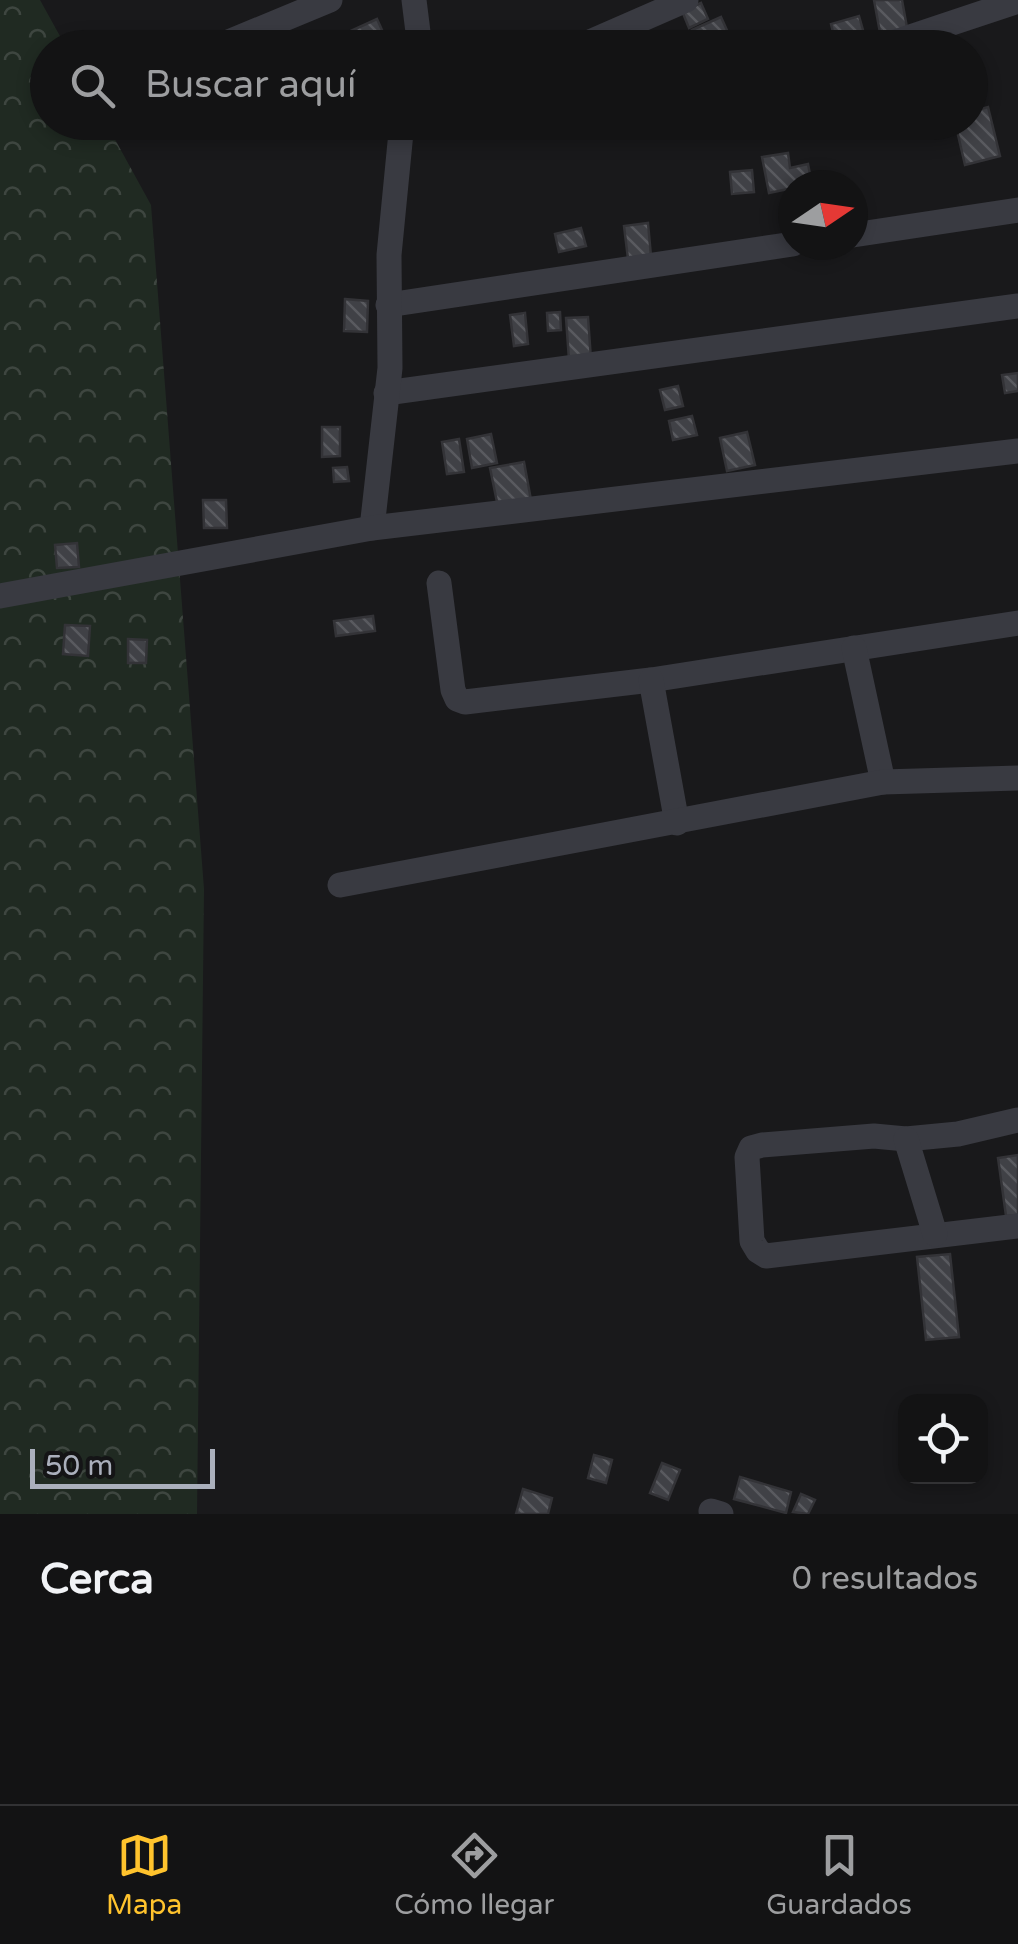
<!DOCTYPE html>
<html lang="es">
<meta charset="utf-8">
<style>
:root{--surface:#131314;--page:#1c1c1d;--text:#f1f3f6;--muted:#9d9ea0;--line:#323234;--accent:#ffc32d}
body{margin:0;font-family:"Varela Round",sans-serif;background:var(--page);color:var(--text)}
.controls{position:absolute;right:30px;bottom:30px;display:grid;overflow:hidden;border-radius:20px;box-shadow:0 5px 15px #0003}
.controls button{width:90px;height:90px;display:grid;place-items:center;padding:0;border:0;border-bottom:2px solid var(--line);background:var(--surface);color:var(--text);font:50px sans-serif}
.compass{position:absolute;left:778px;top:170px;width:90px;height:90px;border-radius:50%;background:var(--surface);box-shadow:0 5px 15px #0003;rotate:77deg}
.scale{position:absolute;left:30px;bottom:25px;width:185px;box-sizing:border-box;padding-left:10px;border:5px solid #aaafbc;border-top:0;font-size:28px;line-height:35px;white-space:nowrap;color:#aaafbc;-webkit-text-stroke:8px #141416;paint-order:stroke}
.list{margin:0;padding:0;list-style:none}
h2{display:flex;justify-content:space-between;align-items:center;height:130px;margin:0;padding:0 40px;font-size:42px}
h2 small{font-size:32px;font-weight:400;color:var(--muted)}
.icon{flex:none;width:55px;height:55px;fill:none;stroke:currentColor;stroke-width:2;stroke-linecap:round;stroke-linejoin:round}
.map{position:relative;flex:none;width:1018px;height:1514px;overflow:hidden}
.search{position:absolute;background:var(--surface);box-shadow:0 5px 15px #0003;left:30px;right:30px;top:30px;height:110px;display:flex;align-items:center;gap:25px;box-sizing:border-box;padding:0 35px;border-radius:55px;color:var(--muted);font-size:38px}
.sheet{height:290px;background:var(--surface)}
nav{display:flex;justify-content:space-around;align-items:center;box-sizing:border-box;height:140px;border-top:2px solid var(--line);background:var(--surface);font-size:28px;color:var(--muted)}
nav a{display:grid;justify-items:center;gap:5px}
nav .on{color:var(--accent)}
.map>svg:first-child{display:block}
.forest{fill:url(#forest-crowns)}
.building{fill:url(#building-back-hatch);stroke:#333337;stroke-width:2.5}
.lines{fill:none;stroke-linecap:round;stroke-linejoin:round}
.minor{stroke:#393a41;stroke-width:25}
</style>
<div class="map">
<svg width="1018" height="1514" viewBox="0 0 1018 1514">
<defs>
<pattern id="forest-crowns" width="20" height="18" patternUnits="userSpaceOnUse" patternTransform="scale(2.5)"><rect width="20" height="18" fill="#202a22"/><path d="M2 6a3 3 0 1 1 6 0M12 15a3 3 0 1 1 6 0" fill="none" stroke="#3e4640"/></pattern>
<pattern id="building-back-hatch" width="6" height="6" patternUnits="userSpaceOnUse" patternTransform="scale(2.5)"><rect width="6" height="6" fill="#404146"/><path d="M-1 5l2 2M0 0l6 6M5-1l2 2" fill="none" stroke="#595a5f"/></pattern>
</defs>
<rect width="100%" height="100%" fill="#19191b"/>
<!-- forest -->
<polygon class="forest" points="0,0 40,0 66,47 48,48 48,122 106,123 151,205 204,889 197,1514 0,1514"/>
<!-- building -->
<g class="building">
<polygon points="874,0 902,0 908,33 881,38"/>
<polygon points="701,3 708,19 689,28 682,11"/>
<polygon points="859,16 865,37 836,44 831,24"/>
<polygon points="721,17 735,48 700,48 692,30"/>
<polygon points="377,19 387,41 372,48 347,48 342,35"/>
<polygon points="812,34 817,48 778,48 778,47"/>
<polygon points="988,107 1000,156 965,165 955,122 970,122 970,112"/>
<polygon points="788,153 790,168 808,164 812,184 793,185 793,188 769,193 762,157"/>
<polygon points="752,170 754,192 732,194 730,172"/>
<polygon points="648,223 651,256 628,259 624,226"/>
<polygon points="581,228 586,246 559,252 555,234"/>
<polygon points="345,299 368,301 367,332 344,331"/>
<polygon points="560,312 561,330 548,331 547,313"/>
<polygon points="525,313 528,344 514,346 510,315"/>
<polygon points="588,317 591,359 569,360 566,318"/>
<polygon points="1018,373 1018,391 1005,393 1002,375"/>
<polygon points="678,386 683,406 665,410 660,390"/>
<polygon points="692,416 697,435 673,440 669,421"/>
<polygon points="322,427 340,427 340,456 322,457"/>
<polygon points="747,432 755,465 727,471 720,438"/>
<polygon points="491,434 497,463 472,468 467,439"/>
<polygon points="459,439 464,472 447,474 442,442"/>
<polygon points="524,462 531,500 498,507 490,468"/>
<polygon points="347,467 349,481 334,482 333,468"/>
<polygon points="203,500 226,500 227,528 204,528"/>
<polygon points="77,543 79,567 57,568 55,545"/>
<polygon points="373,616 375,631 336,636 334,621"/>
<polygon points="65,625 90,626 88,656 63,654"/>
<polygon points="128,639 147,640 146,663 128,663"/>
<polygon points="1018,1155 1018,1215 1006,1216 998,1158"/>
<polygon points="950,1254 959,1337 926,1340 917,1257"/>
<polygon points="594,1455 612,1460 606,1483 588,1478"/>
<polygon points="662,1463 680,1470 668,1500 650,1493"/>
<polygon points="740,1477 791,1492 786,1513 734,1499"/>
<polygon points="523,1489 552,1498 548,1514 516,1514"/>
<polygon points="801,1494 815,1500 808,1514 793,1512"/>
</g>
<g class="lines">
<!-- minor -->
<g class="minor">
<polyline points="414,0 420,48"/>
<polyline points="590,42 686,0"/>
<polyline points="214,48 330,0"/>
<polyline points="877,48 1018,1"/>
<polyline points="853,235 1018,210"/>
<polyline points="388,305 793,244"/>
<polyline points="386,393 1018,306"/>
<polyline points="372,528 390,368 389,255 402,122"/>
<polyline points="439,583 453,690 457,699 465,702 651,680 1018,623"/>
<polyline points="0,596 372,528 1018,451"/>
<polyline points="854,648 883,782"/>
<polyline points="651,680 677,823"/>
<polyline points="340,885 883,782 1018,778"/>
<polyline points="1018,1120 958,1134 906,1139 874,1136 762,1145 751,1148 747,1157 752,1241 758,1251 766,1256 1018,1226"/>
<polyline points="906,1139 935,1234"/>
<polyline points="711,1511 721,1514"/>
</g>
</g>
</svg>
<div class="controls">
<button><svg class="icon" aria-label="locate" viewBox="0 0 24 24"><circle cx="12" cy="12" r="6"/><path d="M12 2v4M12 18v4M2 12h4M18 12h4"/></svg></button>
</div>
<svg class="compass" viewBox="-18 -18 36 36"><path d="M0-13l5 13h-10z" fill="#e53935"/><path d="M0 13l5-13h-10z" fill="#9d9ea0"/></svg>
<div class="scale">50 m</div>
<div class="search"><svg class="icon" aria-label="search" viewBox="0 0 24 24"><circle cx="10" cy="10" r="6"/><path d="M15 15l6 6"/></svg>Buscar aquí</div>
</div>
<section class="sheet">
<h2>Cerca<small>0 resultados</small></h2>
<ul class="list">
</ul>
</section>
<nav>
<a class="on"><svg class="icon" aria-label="map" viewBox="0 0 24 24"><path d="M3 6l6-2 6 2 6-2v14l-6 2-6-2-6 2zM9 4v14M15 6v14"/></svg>Mapa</a>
<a><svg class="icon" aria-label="directions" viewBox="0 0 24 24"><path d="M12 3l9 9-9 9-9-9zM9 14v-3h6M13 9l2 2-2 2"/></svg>Cómo llegar</a>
<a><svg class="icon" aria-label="saved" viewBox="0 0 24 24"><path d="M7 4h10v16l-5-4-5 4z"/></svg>Guardados</a>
</nav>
